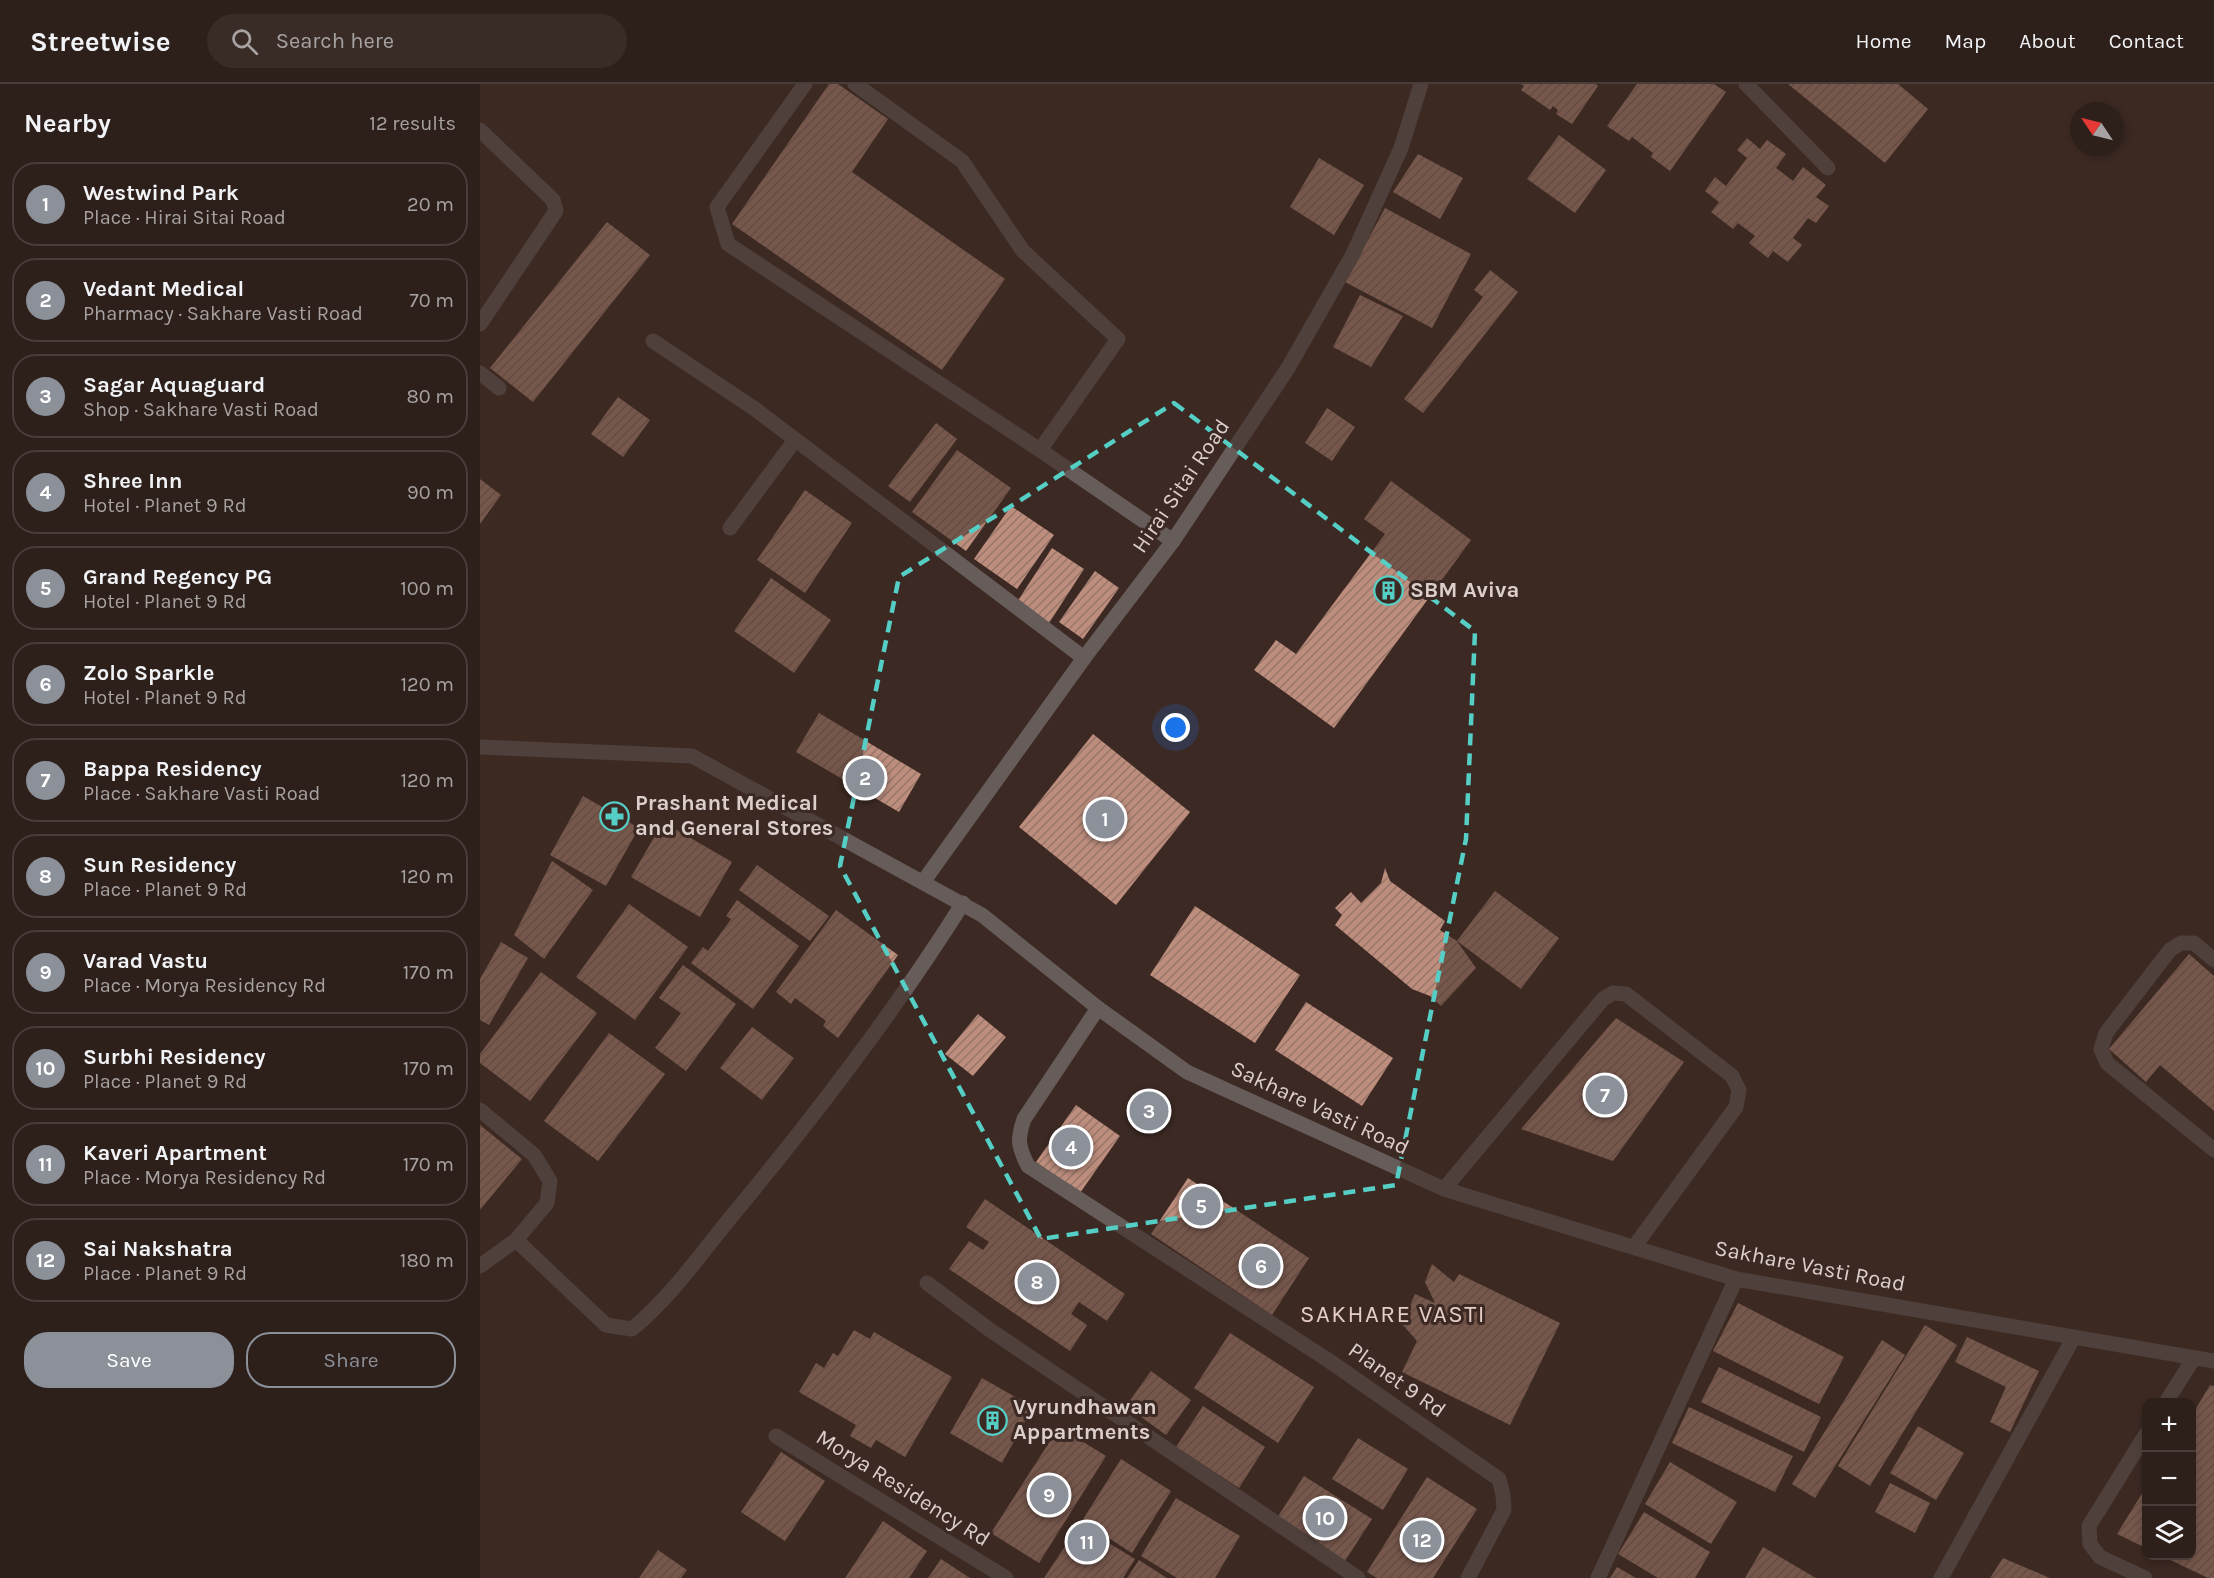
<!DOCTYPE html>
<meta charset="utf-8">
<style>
:root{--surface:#2d1f1a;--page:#392c27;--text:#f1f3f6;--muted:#a7a2a2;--line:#483d39;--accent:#8c9099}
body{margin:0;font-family:Karla,sans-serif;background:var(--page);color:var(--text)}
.controls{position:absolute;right:18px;bottom:18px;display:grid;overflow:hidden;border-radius:12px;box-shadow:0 3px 9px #0003}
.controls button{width:54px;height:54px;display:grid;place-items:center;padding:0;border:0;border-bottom:2px solid var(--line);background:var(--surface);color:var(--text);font:30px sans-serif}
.compass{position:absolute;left:1590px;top:18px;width:54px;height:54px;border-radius:50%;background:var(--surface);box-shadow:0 3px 9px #0003;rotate:305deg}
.you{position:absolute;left:696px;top:644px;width:21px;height:21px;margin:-15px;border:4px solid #fff;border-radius:50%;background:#1a73e8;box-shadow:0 0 0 9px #1a73e833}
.badge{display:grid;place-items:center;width:39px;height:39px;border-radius:50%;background:var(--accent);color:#fff;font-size:20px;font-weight:700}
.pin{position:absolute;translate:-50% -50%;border:3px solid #fff;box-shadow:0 2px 6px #0006}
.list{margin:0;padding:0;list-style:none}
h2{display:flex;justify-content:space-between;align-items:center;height:78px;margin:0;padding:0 24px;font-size:26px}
h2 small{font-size:20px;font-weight:400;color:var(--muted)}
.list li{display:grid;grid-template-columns:39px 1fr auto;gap:18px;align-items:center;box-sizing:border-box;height:84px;margin:0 12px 12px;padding:0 12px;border:2px solid var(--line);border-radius:24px}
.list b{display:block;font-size:22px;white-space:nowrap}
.list p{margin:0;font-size:20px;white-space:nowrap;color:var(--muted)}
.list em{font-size:20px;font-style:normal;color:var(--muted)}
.actions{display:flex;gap:12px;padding:18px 24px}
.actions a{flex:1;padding:14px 0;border:2px solid var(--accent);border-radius:24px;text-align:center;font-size:21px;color:var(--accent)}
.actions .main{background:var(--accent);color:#fff}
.icon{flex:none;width:33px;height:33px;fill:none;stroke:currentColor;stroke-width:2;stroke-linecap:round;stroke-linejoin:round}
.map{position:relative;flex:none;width:1734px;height:1494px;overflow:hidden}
header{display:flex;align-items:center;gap:36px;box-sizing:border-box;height:84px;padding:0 30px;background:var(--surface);border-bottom:2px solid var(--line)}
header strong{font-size:28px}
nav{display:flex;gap:33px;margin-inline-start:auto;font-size:21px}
.search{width:420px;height:54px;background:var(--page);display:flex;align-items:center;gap:15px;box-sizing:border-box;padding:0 21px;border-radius:33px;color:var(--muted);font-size:22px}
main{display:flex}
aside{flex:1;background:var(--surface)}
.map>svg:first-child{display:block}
.building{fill:url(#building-hatch)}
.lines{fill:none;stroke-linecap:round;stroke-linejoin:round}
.minor{stroke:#665c59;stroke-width:15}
.marked{fill:none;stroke:#55cec5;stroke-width:4.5;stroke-dasharray:12 8;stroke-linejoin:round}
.labels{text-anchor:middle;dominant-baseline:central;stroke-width:6;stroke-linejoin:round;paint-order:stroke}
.street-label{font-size:22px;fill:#dccfcb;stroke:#3c2923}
.poi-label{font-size:22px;font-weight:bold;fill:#dccfcb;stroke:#3c2923;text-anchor:start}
.neighbourhood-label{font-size:24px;letter-spacing:1.5px;fill:#e6cdc5;stroke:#3c2923}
</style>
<header>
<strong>Streetwise</strong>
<div class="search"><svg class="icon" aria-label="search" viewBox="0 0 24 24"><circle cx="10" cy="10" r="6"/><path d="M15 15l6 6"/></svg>Search here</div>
<nav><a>Home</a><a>Map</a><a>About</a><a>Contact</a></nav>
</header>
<main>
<aside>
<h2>Nearby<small>12 results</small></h2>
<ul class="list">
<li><span class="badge">1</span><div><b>Westwind Park</b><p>Place · Hirai Sitai Road</p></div><em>20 m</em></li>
<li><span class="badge">2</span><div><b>Vedant Medical</b><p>Pharmacy · Sakhare Vasti Road</p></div><em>70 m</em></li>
<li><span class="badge">3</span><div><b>Sagar Aquaguard</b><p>Shop · Sakhare Vasti Road</p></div><em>80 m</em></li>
<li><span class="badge">4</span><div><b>Shree Inn</b><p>Hotel · Planet 9 Rd</p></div><em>90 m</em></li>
<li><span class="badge">5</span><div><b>Grand Regency PG</b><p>Hotel · Planet 9 Rd</p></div><em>100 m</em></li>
<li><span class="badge">6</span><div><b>Zolo Sparkle</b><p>Hotel · Planet 9 Rd</p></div><em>120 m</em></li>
<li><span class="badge">7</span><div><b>Bappa Residency</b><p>Place · Sakhare Vasti Road</p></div><em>120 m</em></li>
<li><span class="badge">8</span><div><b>Sun Residency</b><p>Place · Planet 9 Rd</p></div><em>120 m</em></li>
<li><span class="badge">9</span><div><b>Varad Vastu</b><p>Place · Morya Residency Rd</p></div><em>170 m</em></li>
<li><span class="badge">10</span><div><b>Surbhi Residency</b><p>Place · Planet 9 Rd</p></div><em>170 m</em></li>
<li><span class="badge">11</span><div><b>Kaveri Apartment</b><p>Place · Morya Residency Rd</p></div><em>170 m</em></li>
<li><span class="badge">12</span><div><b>Sai Nakshatra</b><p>Place · Planet 9 Rd</p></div><em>180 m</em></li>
</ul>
<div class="actions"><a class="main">Save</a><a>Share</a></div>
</aside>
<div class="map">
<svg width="1734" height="1494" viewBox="0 0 1734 1494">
<defs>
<pattern id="building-hatch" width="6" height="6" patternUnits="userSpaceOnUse" patternTransform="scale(1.5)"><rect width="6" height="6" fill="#bd8e7e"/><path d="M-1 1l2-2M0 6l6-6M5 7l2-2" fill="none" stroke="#98766a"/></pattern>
</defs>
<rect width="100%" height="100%" fill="#3c2923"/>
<!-- building -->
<g class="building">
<polygon points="349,0 358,0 408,35 372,88 525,195 462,286 252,140"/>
<polygon points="1041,0 1116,0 1118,2 1092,40 1076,30 1078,26 1073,22 1070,26 1041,6 1044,2"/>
<polygon points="1157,0 1234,0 1246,8 1190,87 1171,73 1173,69 1152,53 1149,57 1127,42"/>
<polygon points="1308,0 1418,0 1448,25 1405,79"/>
<polygon points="1079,51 1126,86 1095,129 1047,95"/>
<polygon points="1267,54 1280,65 1287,56 1306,70 1296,84 1313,97 1323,83 1346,101 1336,113 1349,122 1336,139 1328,134 1313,154 1322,161 1308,178 1293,167 1288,174 1269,159 1275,152 1258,139 1253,145 1231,128 1239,118 1225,107 1235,93 1246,102 1267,74 1257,66"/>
<polygon points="938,70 983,94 960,135 913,108"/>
<polygon points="839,74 884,101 854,151 810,123"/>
<polygon points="905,124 991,170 952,244 865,198"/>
<polygon points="127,138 170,171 53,318 10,284"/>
<polygon points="1010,186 1038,208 943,329 924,315 1003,213 994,206"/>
<polygon points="880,211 923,232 891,283 853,263"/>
<polygon points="138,313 170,336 143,373 111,350"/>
<polygon points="847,324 875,343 852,377 825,359"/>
<polygon points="456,339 477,355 430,418 408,402"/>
<polygon points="477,366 531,404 486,467 432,428"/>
<polygon points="0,395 21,411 0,440"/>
<polygon points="911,397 991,456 854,644 774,586 796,556 816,570 905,450 884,435"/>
<polygon points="325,406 372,439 325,509 277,476"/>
<polygon points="531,422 574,451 537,505 494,475"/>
<polygon points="572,464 604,485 569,539 537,518"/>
<polygon points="615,487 639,504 603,555 579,538"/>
<polygon points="291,494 351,536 314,589 254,547"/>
<polygon points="339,629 441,690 419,728 316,668"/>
<polygon points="613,650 710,728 636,821 539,743"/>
<polygon points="103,712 159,744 126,802 70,771"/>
<polygon points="183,738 252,778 220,833 151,793"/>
<polygon points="72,777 113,806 64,875 34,851"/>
<polygon points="277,781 349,832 330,857 259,806"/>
<polygon points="905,784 910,797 965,837 960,846 977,857 996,884 961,922 950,912 932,905 855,841 862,831 855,824 871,808 881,819 901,799"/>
<polygon points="1015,807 1079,854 1041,905 977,857"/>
<polygon points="257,816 319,862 273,925 211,879 223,863 228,867 251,835 246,832"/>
<polygon points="149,820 208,863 155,936 96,893"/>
<polygon points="715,822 820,891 775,959 670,891"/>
<polygon points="356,826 418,871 358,954 343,942 346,937 315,914 311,920 296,908"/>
<polygon points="21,858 48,874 9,941 0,936 0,895"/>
<polygon points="1709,870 1734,892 1734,1027 1680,981 1666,998 1629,965"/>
<polygon points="203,881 256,920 206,987 175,964 201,929 179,914"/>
<polygon points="61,888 117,929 50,1017 0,979 0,970"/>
<polygon points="826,918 913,974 882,1022 795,966"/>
<polygon points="498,930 526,953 493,992 465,970"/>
<polygon points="1136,934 1204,978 1133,1077 1041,1045"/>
<polygon points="272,943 314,974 282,1016 240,984"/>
<polygon points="129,949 185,990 118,1077 64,1037"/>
<polygon points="596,1021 640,1052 600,1109 556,1078"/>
<polygon points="0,1041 42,1075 0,1126"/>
<polygon points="708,1094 829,1174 792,1231 671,1150"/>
<polygon points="505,1115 645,1210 627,1237 599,1218 591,1230 607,1241 590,1267 469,1185 489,1157 503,1166 509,1158 486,1143"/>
<polygon points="952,1180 974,1198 979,1190 1080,1239 1030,1341 922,1288 937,1257 922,1240 935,1210 955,1219 945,1198"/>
<polygon points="1258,1219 1364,1273 1339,1320 1233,1267"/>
<polygon points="1445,1241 1477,1261 1390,1402 1358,1382"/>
<polygon points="374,1246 390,1255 394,1248 472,1293 425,1373 396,1356 391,1364 370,1352 376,1341 319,1308 336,1279 344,1284 353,1269 358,1272"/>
<polygon points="750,1249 834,1303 798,1359 714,1304"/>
<polygon points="1487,1253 1559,1287 1530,1348 1510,1338 1526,1303 1475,1278"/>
<polygon points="1402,1256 1425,1271 1335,1414 1312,1400"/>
<polygon points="1239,1283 1341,1333 1324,1368 1221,1318"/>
<polygon points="671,1287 711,1316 686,1351 646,1322"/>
<polygon points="502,1294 553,1323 522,1379 470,1349"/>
<polygon points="1730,1301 1734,1302 1734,1494 1728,1494 1682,1472 1712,1472 1712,1331"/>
<polygon points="723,1322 785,1363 759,1404 696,1363"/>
<polygon points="1209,1323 1313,1372 1295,1408 1192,1359"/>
<polygon points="1438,1342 1484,1369 1456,1416 1410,1389"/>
<polygon points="579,1343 626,1372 559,1479 511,1449"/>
<polygon points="878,1354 928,1385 903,1426 852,1395"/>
<polygon points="301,1368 345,1397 305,1457 261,1428"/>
<polygon points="641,1375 691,1407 652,1469 602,1437"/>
<polygon points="1190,1378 1257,1418 1231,1460 1165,1420"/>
<polygon points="824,1392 892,1435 865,1477 797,1434"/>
<polygon points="947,1393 997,1425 953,1494 897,1494 887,1488"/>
<polygon points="1410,1399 1450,1419 1435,1449 1395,1428"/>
<polygon points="1666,1403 1666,1464 1637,1450"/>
<polygon points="696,1414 760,1452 735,1494 697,1494 661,1472"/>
<polygon points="1164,1428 1230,1468 1215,1494 1178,1494 1138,1470"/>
<polygon points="403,1437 447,1467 429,1494 365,1494"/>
<polygon points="599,1441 655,1475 643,1494 564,1494"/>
<polygon points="1283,1463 1336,1494 1265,1494"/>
<polygon points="178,1466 207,1486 201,1494 159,1494"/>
<polygon points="1523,1474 1570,1494 1510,1494"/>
<polygon points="461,1475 490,1494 448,1494"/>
<polygon points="659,1476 687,1494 647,1494"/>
<polygon points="1137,1483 1156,1494 1130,1494"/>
</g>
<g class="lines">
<!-- minor -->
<g class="minor">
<polyline points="325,0 237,123 248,160 560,366 693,457"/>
<polyline points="375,0 482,77 543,167 638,255 560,366"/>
<polyline points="1266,0 1348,84"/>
<polyline points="0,46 73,116 76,127 0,240"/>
<polyline points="173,257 275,325 604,574"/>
<polyline points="0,289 19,304"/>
<polyline points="250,444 315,356"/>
<polyline points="0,663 212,672 502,831 618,924 707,988 964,1105 1256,1195 1734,1277"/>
<polyline points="443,798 604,574 693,457 808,284 873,170 921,64 941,0"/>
<polyline points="1734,876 1714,859 1701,859 1690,866 1626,949 1621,965 1627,979 1734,1066"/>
<path d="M618,924L544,1035C537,1056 538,1062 548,1082L848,1276L1019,1395L1023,1411L1024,1426L988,1494"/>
<path d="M0,1026L54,1071L70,1097L67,1119L36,1156L126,1241L152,1245C190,1214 220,1171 251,1133C334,1033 414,929 483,819"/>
<polyline points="964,1105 1123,915 1133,909 1146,910 1252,992 1259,1006 1256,1023 1154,1163"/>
<polyline points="0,1182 36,1156"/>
<polyline points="447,1199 510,1246 878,1494"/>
<polyline points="1686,1318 1714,1274"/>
<polyline points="296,1352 526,1494"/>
<polyline points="1118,1494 1256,1195"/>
<polyline points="1461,1494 1594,1253"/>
<polyline points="1665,1494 1620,1473 1610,1460 1609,1442 1666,1350"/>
</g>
</g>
<!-- marked area -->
<path d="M0 0H1734V1494H0ZM694,319L995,547L986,755L916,1101L561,1155L360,782L419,493Z" fill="#3c2923" fill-opacity=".55" fill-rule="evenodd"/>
<path class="marked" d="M694,319L995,547L986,755L916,1101L561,1155L360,782L419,493Z"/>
<!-- icons -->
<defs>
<symbol id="building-ring" viewBox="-11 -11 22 22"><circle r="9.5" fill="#3c2923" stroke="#55cec5" stroke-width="1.5"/><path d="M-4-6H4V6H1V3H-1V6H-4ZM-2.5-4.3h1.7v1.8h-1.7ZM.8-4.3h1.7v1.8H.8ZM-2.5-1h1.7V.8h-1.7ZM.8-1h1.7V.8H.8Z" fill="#55cec5"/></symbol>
<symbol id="pharmacy-ring" viewBox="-11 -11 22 22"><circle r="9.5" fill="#3c2923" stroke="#55cec5" stroke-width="1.5"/><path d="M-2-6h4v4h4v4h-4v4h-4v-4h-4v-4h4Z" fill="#55cec5"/></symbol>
</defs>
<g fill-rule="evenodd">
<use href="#building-ring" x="892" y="490" width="33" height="33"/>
<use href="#pharmacy-ring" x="118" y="716" width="33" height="33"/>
<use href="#building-ring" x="496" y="1320" width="33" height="33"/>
</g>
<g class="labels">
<!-- street labels -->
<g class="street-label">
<text transform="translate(701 402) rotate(-56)">Hirai Sitai Road</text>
<text transform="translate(840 1024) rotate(25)">Sakhare Vasti Road</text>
<text transform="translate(1330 1182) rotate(11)">Sakhare Vasti Road</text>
<text transform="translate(917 1296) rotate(35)">Planet 9 Rd</text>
<text transform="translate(423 1404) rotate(32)">Morya Residency Rd</text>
</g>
<!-- poi labels -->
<g class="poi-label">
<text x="930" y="506">SBM Aviva</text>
<text x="155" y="719">Prashant Medical<tspan x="155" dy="25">and General Stores</tspan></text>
<text x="533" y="1323">Vyrundhawan<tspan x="533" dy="25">Appartments</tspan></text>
</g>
<!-- neighbourhood labels -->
<g class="neighbourhood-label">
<text x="913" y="1230">SAKHARE VASTI</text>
</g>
</g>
</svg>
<div class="controls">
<button>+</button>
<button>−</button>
<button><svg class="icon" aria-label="layers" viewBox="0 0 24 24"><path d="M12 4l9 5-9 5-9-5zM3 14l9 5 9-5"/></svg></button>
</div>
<svg class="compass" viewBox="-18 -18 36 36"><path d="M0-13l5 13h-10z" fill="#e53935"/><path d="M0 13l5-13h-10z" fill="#a7a2a2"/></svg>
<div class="you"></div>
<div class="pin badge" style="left:625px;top:735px">1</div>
<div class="pin badge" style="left:385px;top:694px">2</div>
<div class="pin badge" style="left:669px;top:1027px">3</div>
<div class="pin badge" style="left:591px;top:1063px">4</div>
<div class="pin badge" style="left:721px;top:1122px">5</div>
<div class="pin badge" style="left:781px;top:1182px">6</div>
<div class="pin badge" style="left:1125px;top:1011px">7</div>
<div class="pin badge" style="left:557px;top:1198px">8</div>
<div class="pin badge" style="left:569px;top:1411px">9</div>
<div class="pin badge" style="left:845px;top:1434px">10</div>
<div class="pin badge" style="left:607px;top:1458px">11</div>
<div class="pin badge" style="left:942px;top:1456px">12</div>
</div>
</main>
